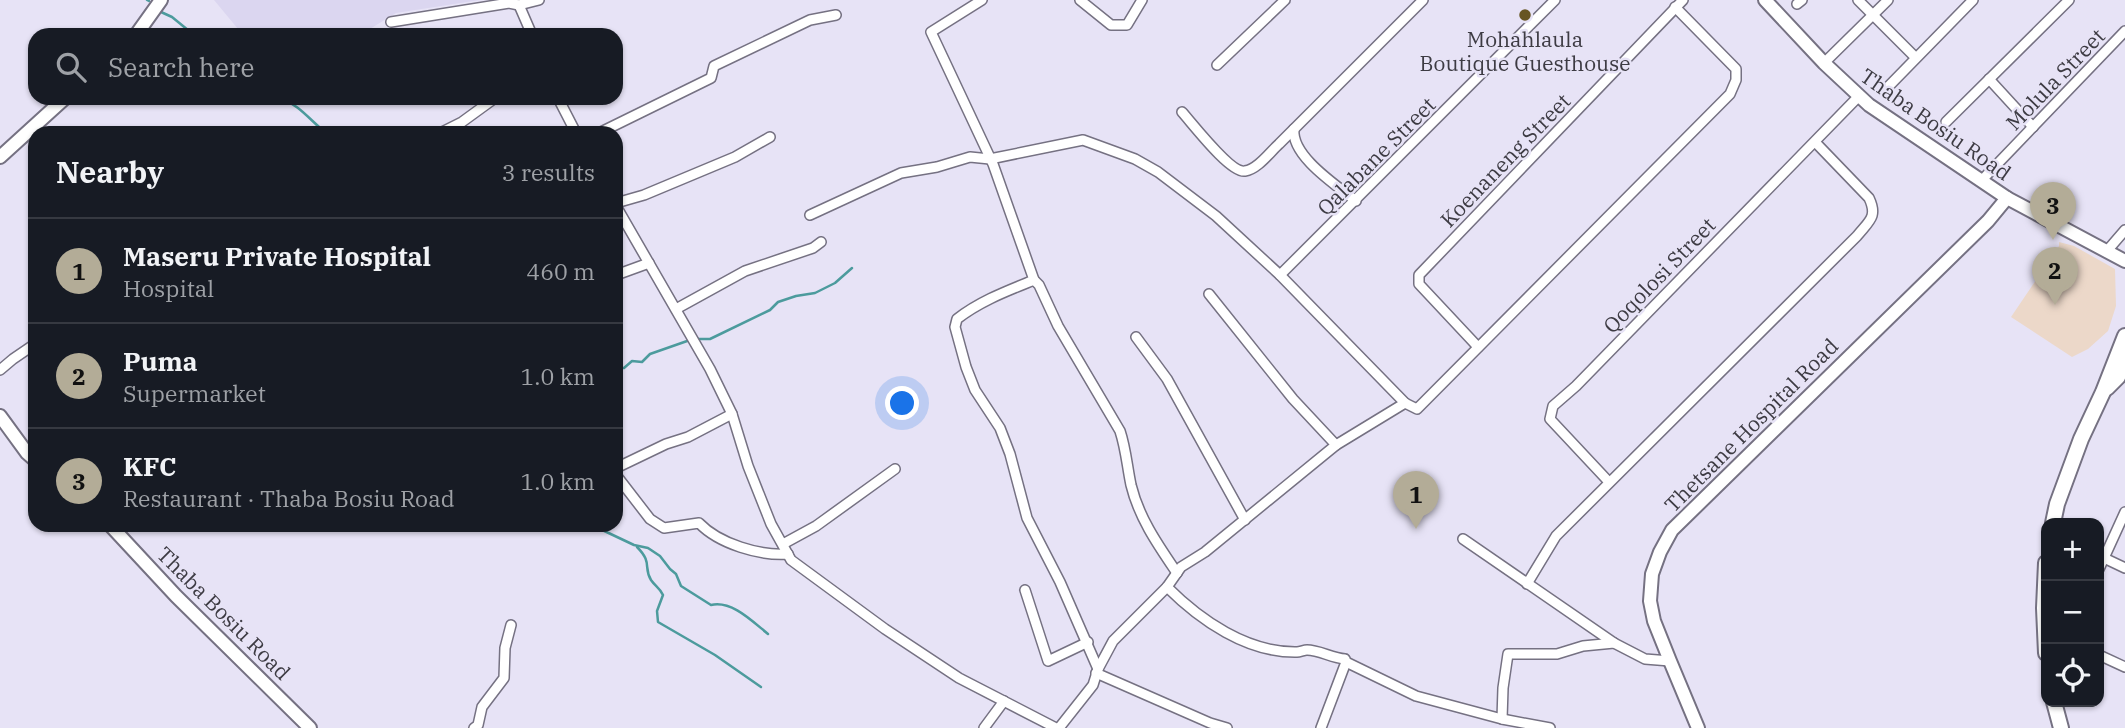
<!DOCTYPE html>
<meta charset="utf-8">
<style>
:root{--surface:#171b24;--page:#242831;--text:#f1f3f6;--muted:#9ea1a6;--line:#363941;--accent:#b3ac97}
body{margin:0;font-family:"IBM Plex Serif",serif;background:var(--page);color:var(--text)}
.controls{position:absolute;right:21px;bottom:21px;display:grid;overflow:hidden;border-radius:14px;box-shadow:0 2px 5px #0004}
.controls button{width:63px;height:63px;display:grid;place-items:center;padding:0;border:0;border-bottom:2px solid var(--line);background:var(--surface);color:var(--text);font:35px sans-serif}
.you{position:absolute;left:903px;top:404px;width:24px;height:24px;margin:-18px;border:5px solid #fff;border-radius:50%;background:#1a73e8;box-shadow:0 0 0 10px #1a73e833}
.badge{display:grid;place-items:center;width:46px;height:46px;border-radius:50%;background:var(--accent);color:#111;font-size:23px;font-weight:700}
.pin{position:absolute;translate:-50% -58px;filter:drop-shadow(0 2px 4px #0008)}
.pin::after{content:'';position:absolute;top:37px;width:24px;height:21px;background:inherit;clip-path:polygon(0 0,100% 0,50% 100%)}
.list{margin:0;padding:0;list-style:none}
h2{display:flex;justify-content:space-between;align-items:center;height:91px;margin:0;padding:0 28px;font-size:30px}
h2 small{font-size:23px;font-weight:400;color:var(--muted)}
.list li{display:grid;grid-template-columns:46px 1fr auto;gap:21px;align-items:center;box-sizing:border-box;height:105px;padding:0 28px;border-top:2px solid var(--line)}
.list b{display:block;font-size:26px;white-space:nowrap}
.list p{margin:0;font-size:23px;white-space:nowrap;color:var(--muted)}
.list em{font-size:23px;font-style:normal;color:var(--muted)}
.icon{flex:none;width:38px;height:38px;fill:none;stroke:currentColor;stroke-width:2;stroke-linecap:round;stroke-linejoin:round}
.map{position:relative;flex:none;width:2125px;height:728px;overflow:hidden}
.search{position:absolute;background:var(--surface);box-shadow:0 2px 5px #0004;left:28px;top:28px;width:595px;height:77px;display:flex;align-items:center;gap:18px;box-sizing:border-box;padding:0 24px;border-radius:21px;color:var(--muted);font-size:26px}
.panel{position:absolute;background:var(--surface);box-shadow:0 2px 5px #0004;left:28px;top:126px;width:595px;height:406px;border-radius:21px}
.map>svg:first-child{display:block}
.commercial{fill:#ecd8c9}
.built{fill:#dbd6f0}
.lines{fill:none;stroke-linecap:round;stroke-linejoin:round}
.stream{stroke:#4c9b9d;stroke-width:2.5}
.street-casing{stroke:#757182;stroke-width:12}
.secondary-casing{stroke:#757182;stroke-width:16}
.primary-casing{stroke:#757182;stroke-width:18}
.street{stroke:#fff;stroke-width:9}
.secondary{stroke:#fff;stroke-width:12}
.primary{stroke:#fff;stroke-width:14}
.poi-dot{fill:#675523;stroke:#e7e3f6;stroke-width:2.5}
.labels{text-anchor:middle;dominant-baseline:central;stroke-width:5;stroke-linejoin:round;paint-order:stroke}
.poi-label{font-size:21px;fill:#3d3b43;stroke:#e7e3f6}
.street-label{font-size:21px;fill:#3d3b43;stroke:#e7e3f6}
</style>
<div class="map">
<svg width="2125" height="728" viewBox="0 0 2125 728">
<rect width="100%" height="100%" fill="#e7e3f6"/>
<!-- commercial -->
<polygon class="commercial" points="2059,242 2074,246 2115,269 2116,306 2108,331 2088,349 2072,357 2011,317 2059,246"/>
<!-- built -->
<polygon class="built" points="214,0 480,0 396,13 360,35 243,35"/>
<g class="lines">
<!-- stream -->
<g class="stream">
<polyline points="147,0 149,1"/>
<polyline points="161,12 172,17 194,35"/>
<path d="M281,98C299,105 311,121 326,133"/>
<polyline points="696,339 710,339 770,310 778,302 796,296 815,293 835,283 852,268"/>
<polyline points="616,368 624,368 632,361 642,362 650,354 690,340"/>
<path d="M597,525L598,528L634,545L648,548L660,556L670,569L676,574L681,586L711,605C732,600 753,622 768,634"/>
<path d="M637,547C653,563 643,567 651,580C655,586 660,588 663,595L657,611L658,622L715,655L761,687"/>
</g>
<defs>
<g id="street">
<path d="M982,0L931,32L993,164L1034,280C1007,291 980,301 957,319L955,327L966,367L975,390L1000,428L1010,454L1027,518L1060,582L1098,669"/>
<polyline points="1080,0 1111,25 1127,25 1142,0"/>
<polyline points="1858,0 1915,57"/>
<polyline points="1797,4 1802,0"/>
<polyline points="519,5 532,35"/>
<polyline points="391,22 509,3 519,5 539,0"/>
<polyline points="1824,63 1888,0"/>
<polyline points="1217,65 1285,0"/>
<polyline points="1989,79 2033,127"/>
<polyline points="1884,91 1973,0"/>
<polyline points="558,98 576,133"/>
<path d="M1182,112C1192,123 1231,174 1245,171C1258,169 1270,152 1279,144L1423,0"/>
<polyline points="1946,122 2069,0"/>
<path d="M1294,129C1291,156 1336,185 1356,201"/>
<polyline points="440,133 462,122 495,98"/>
<polyline points="599,133 711,78 714,66 810,20 836,15"/>
<polyline points="1981,181 2125,31"/>
<polyline points="616,203 644,195 735,157 770,137"/>
<polyline points="616,206 710,369 732,414 748,466 771,524 791,560 885,629 959,678 1056,728"/>
<polyline points="810,215 901,173 937,167 970,157 990,159 1083,140 1135,159 1158,172 1216,216 1280,275 1405,403"/>
<polyline points="2106,252 2125,230"/>
<polyline points="616,275 649,263"/>
<polyline points="1280,275 1555,0"/>
<path d="M1034,280L1039,285L1058,326L1120,431C1126,449 1127,466 1131,485C1139,518 1158,545 1177,573"/>
<polyline points="676,309 745,271 813,248 821,242"/>
<polyline points="1136,337 1167,379 1245,520"/>
<polyline points="1478,347 1419,284 1419,275 1683,0"/>
<polyline points="0,370 13,359 35,344"/>
<polyline points="1336,445 1405,403 1417,409 1730,94 1736,80 1736,69 1675,7"/>
<polyline points="616,468 666,444 688,437 732,414"/>
<path d="M616,475L650,519L664,528L699,523C719,544 760,556 788,554"/>
<polyline points="1609,482 1550,419 1553,406 1576,386 1859,96"/>
<polyline points="1463,539 1614,643 1645,659 1670,661"/>
<polyline points="783,544 816,526 895,469"/>
<polyline points="2104,558 2125,568"/>
<polyline points="2099,569 2125,512"/>
<path d="M1527,584L1556,536L1857,236C1869,221 1878,217 1869,198L1816,143"/>
<path d="M1167,587C1200,620 1247,653 1297,652C1300,652 1304,650 1307,650C1319,650 1332,658 1345,659L1346,662L1416,696L1502,719L1550,728"/>
<polyline points="1025,590 1048,661 1088,642"/>
<polyline points="2099,655 2125,667"/>
<polyline points="1096,673 1210,723 1227,728"/>
<polyline points="1502,719 1503,688 1508,654 1557,654 1583,646 1614,643"/>
<polyline points="474,728 478,725 482,707 504,678 505,648 511,625"/>
<polyline points="984,728 1004,701"/>
<polyline points="1059,728 1093,685 1098,669 1113,641 1167,587 1181,567 1205,552 1336,445 1293,399 1209,294"/>
<polyline points="1321,728 1346,662"/>
</g>
<g id="secondary">
<polyline points="1765,0 1824,63 1869,105 2007,198 2125,261"/>
<polyline points="136,35 161,0"/>
<polyline points="0,157 65,98"/>
<polyline points="0,416 27,453 35,460"/>
<polyline points="110,525 176,596 310,728"/>
<polyline points="1698,728 1670,661 1654,621 1650,601 1652,574 1660,552 1672,530 1988,221 2007,198"/>
</g>
<g id="primary">
<polyline points="2107,388 2118,377 2125,361"/>
<polyline points="2053,523 2057,504 2081,439 2103,392 2125,336"/>
<polyline points="2046,563 2044,608 2046,653"/>
<polyline points="2054,702 2061,728"/>
</g>
</defs>
<!-- street casing -->
<use href="#street" class="street-casing"/>
<!-- secondary casing -->
<use href="#secondary" class="secondary-casing"/>
<!-- primary casing -->
<use href="#primary" class="primary-casing"/>
<!-- street -->
<use href="#street" class="street"/>
<!-- secondary -->
<use href="#secondary" class="secondary"/>
<!-- primary -->
<use href="#primary" class="primary"/>
</g>
<!-- markers -->
<circle class="poi-dot" cx="1525" cy="15" r="7"/>
<g class="labels">
<!-- poi labels -->
<g class="poi-label">
<text x="1525" y="39">Mohahlaula<tspan x="1525" dy="24">Boutique Guesthouse</tspan></text>
</g>
<!-- street labels -->
<g class="street-label">
<text transform="translate(2055 79) rotate(-46)">Molula Street</text>
<text transform="translate(1936 124) rotate(35)">Thaba Bosiu Road</text>
<text transform="translate(1376 156) rotate(-45)">Qalabane Street</text>
<text transform="translate(1505 160) rotate(-46)">Koenaneng Street</text>
<text transform="translate(1659 275) rotate(-46)">Qoqolosi Street</text>
<text transform="translate(1751 425) rotate(-45)">Thetsane Hospital Road</text>
<text transform="translate(224 613) rotate(45)">Thaba Bosiu Road</text>
</g>
</g>
</svg>
<div class="controls">
<button>+</button>
<button>−</button>
<button><svg class="icon" aria-label="locate" viewBox="0 0 24 24"><circle cx="12" cy="12" r="6"/><path d="M12 2v4M12 18v4M2 12h4M18 12h4"/></svg></button>
</div>
<div class="you"></div>
<div class="pin badge" style="left:1416px;top:529px">1</div>
<div class="pin badge" style="left:2055px;top:305px">2</div>
<div class="pin badge" style="left:2053px;top:240px">3</div>
<div class="search"><svg class="icon" aria-label="search" viewBox="0 0 24 24"><circle cx="10" cy="10" r="6"/><path d="M15 15l6 6"/></svg>Search here</div>
<section class="panel">
<h2>Nearby<small>3 results</small></h2>
<ul class="list">
<li><span class="badge">1</span><div><b>Maseru Private Hospital</b><p>Hospital</p></div><em>460 m</em></li>
<li><span class="badge">2</span><div><b>Puma</b><p>Supermarket</p></div><em>1.0 km</em></li>
<li><span class="badge">3</span><div><b>KFC</b><p>Restaurant · Thaba Bosiu Road</p></div><em>1.0 km</em></li>
</ul>
</section>
</div>
